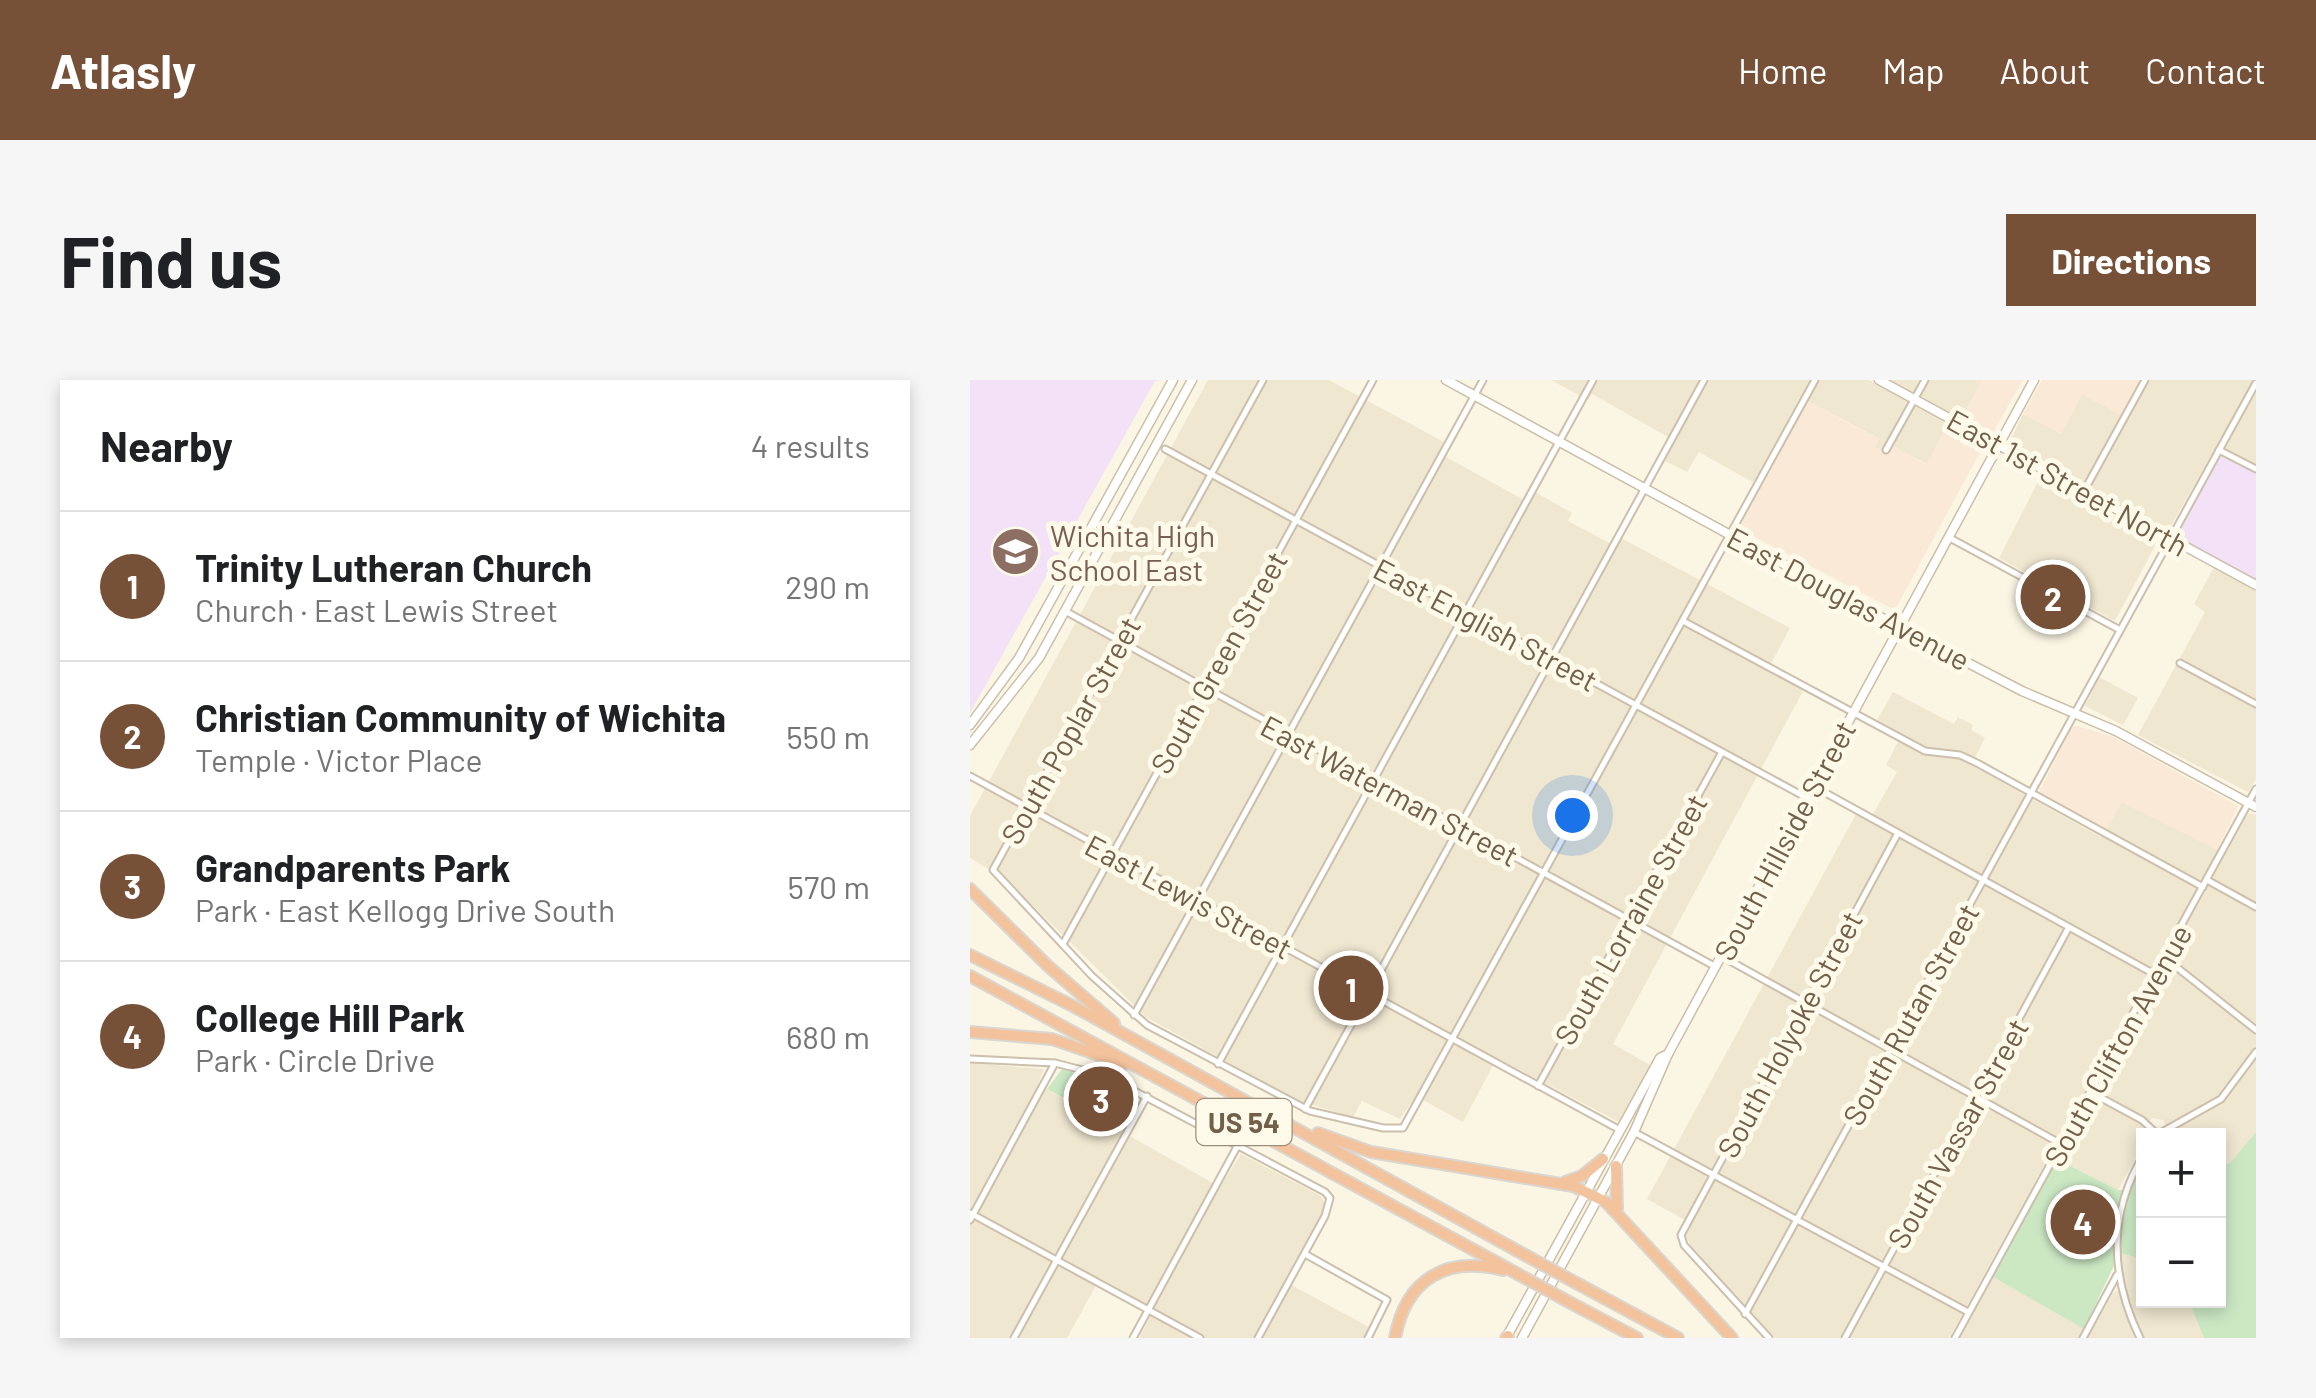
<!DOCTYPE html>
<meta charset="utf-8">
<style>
:root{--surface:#fff;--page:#f6f6f6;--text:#202124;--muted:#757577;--line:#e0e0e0;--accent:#765037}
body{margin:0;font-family:Barlow,sans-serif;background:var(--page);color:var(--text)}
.controls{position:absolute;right:30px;bottom:30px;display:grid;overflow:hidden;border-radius:0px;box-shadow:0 5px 15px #0003}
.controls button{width:90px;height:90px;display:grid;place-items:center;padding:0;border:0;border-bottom:2px solid var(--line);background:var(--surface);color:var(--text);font:50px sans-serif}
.you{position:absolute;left:602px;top:435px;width:35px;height:35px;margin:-25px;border:8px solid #fff;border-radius:50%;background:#1a73e8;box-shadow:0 0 0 15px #1a73e833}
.badge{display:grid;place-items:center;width:65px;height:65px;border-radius:50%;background:var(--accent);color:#fff;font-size:32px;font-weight:700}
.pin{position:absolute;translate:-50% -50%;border:5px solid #fff;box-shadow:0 2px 10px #0006}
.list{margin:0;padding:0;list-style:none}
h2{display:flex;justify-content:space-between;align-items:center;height:130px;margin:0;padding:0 40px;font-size:42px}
h2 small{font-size:32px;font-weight:400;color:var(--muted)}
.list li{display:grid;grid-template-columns:65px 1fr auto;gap:30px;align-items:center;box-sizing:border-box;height:150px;padding:0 40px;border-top:2px solid var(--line)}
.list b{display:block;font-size:38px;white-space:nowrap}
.list p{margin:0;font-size:32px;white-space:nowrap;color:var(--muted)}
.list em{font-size:32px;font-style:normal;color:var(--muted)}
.map{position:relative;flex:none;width:1286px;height:958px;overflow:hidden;border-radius:0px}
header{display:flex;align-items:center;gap:60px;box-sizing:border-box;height:140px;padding:0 50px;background:var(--accent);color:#fff}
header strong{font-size:48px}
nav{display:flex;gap:55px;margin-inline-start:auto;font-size:35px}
.intro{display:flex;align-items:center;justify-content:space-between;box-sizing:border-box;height:240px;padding:0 60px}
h1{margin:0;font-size:70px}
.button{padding:25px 45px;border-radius:0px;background:var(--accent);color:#fff;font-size:35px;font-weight:700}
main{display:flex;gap:60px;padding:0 60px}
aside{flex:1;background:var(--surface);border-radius:0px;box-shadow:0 5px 15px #0003}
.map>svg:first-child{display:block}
.residential{fill:#efe7d0}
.commercial{fill:#fbe9d8}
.education{fill:#f3e1f7}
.green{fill:#cbe8c3}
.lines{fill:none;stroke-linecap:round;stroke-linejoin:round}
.minor-casing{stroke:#ccbfab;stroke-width:9}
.tertiary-casing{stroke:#ccbfab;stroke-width:11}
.secondary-casing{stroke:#ccbea6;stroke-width:11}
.motorway-casing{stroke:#dad6d0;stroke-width:14}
.minor{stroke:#fff;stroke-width:5}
.tertiary{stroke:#fff;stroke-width:8}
.secondary{stroke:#fff;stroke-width:8}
.motorway{stroke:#f3c39d;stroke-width:10}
.motorway-bridge-casing{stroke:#dad6d0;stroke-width:14;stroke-linecap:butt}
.motorway-bridge{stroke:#f3c39d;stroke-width:10}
.labels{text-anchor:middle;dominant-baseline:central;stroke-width:10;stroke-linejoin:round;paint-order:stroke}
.shield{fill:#fefaea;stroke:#9c8e7b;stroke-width:2.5}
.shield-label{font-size:28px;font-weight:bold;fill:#72604b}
.street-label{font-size:30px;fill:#72604b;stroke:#fefaea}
.education-label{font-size:30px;fill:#785e54;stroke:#fefaea;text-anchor:start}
</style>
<header>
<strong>Atlasly</strong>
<nav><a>Home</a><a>Map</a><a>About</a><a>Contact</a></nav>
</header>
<div class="intro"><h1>Find us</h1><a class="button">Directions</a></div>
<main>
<aside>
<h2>Nearby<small>4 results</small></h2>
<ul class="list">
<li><span class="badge">1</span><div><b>Trinity Lutheran Church</b><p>Church · East Lewis Street</p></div><em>290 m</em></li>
<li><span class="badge">2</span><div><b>Christian Community of Wichita</b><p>Temple · Victor Place</p></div><em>550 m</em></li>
<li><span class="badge">3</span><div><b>Grandparents Park</b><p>Park · East Kellogg Drive South</p></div><em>570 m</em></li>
<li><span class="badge">4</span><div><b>College Hill Park</b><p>Park · Circle Drive</p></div><em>680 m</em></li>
</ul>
</aside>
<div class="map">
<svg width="1286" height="958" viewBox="0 0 1286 958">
<rect width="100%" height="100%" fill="#fbf6e4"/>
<!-- residential -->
<g class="residential">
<polygon points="238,0 359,0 474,62 469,73 559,123 565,112 602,133 598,141 645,166 651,158 820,248 797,291 833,311 643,664 682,686 649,742 527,678 493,742 446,716 430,739 392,721 383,737 326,720 176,637 37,500 0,478 0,436"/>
<polygon points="581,0 899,0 979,43 957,84 924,67 919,74 905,67 908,58 830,17 784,103 729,72 717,92 695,81 705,61 622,14 618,20"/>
<polygon points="917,0 1012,0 991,40"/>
<polygon points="1177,0 1286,0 1286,85 1247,65 1198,151 1039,63 1053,34 1091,53 1112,14 1157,38"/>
<polygon points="1071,96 1188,160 1145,241 1029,178"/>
<polygon points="1244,187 1286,210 1286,399 1278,412 1168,355 1235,232 1224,224"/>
<polygon points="1129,297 1168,318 1153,345 1115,326"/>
<polygon points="923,312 984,344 988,337 1003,345 1001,350 1015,358 1001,385 1131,457 1152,422 1254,473 1274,438 1279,433 1286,435 1286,752 1260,783 1249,784 1248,756 1201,755 1193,740 1182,738 1171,750 1172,766 1148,810 1080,775 979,958 805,958 720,865 715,853 720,843 677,819 886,434 899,441 927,392 916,385 932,354 907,340"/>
<polygon points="0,683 74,689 68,704 250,807 271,774 351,816 355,824 350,836 314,901 399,947 393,958 169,958 184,929 130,898 97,958 0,958"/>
<polygon points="1150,873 1173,879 1174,921 1219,921 1234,958 990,958 1023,897 1121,952 1143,913 1155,907"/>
</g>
<!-- commercial -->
<g class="commercial">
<polygon points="1012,0 1053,0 1022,54 991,40"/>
<polygon points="1072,0 1171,0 1151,35 1112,14 1091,54 1053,34"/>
<polygon points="837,21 909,59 905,67 918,74 923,66 956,84 979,43 1015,63 925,230 769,149"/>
<polygon points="1108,346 1144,357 1268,426 1247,470 1152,422 1136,449 1069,412 1102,347"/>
</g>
<!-- education -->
<g class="education">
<polygon points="0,0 193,0 185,1 0,333"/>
<polygon points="1251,75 1286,92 1286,201 1207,156"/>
</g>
<!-- green -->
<g class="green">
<polygon points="92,689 164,712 168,721 152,749 77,709"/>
<polygon points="1286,752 1286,958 1234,958 1219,921 1248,921 1249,784 1260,783"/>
<polygon points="1087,779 1148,810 1157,810 1173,782 1173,879 1150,873 1114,949 1023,897"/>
</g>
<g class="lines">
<defs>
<g id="minor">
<polyline points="293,0 23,490 122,596 177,645 340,731 413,748 433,748 845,0"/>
<polyline points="195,69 837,418"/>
<polyline points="916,70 955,0"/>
<polyline points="1249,70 1286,89"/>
<polyline points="1114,111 1175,0"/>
<polyline points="978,157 1150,250"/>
<polyline points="95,231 746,587"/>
<polyline points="713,241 955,371 990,375 1007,383 1233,507"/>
<polyline points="1210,283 1286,324"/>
<polyline points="0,396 650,750"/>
<polyline points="843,406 1186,595"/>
<polyline points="1237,500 1286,527"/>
<polyline points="93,564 403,0"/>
<polyline points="751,576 1093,765"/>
<polyline points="1195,578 1286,650"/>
<polyline points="164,635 513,0"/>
<polyline points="0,679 85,683 136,696 355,812 360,818 355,836 288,958"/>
<polyline points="248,684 623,0"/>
<polyline points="568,706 752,372"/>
<polyline points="1122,713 1172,740 1187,754"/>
<polyline points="335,729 734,0"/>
<polyline points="664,752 998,932"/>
<polyline points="1185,756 1251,719 1286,672"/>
<polyline points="0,833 230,958"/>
<polyline points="0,840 85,683"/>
<polyline points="335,874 417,920 398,958"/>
<polyline points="775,934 1286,3"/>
<polyline points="44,958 177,716"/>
<polyline points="163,958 268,765"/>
<polyline points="799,958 714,865 711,855 928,453"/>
<polyline points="875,958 1099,547"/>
<polyline points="985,958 1286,409"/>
<polyline points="1113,958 1147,895"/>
<path d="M1170,958C1140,896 1138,833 1174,774"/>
</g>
<g id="tertiary">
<polyline points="909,0 1286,205"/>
<polyline points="0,345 49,278 203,0"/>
<polyline points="0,365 69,278 222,0"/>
</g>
<g id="secondary">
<polyline points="476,0 929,247 1052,311 1146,351 1286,427"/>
<polyline points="536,958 690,678 698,674"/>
<polyline points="552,958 664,752 698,674 1064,0"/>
</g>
<g id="motorway">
<polyline points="0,509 78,586 144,643"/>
<polyline points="0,575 103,626 555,875"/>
<polyline points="0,596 546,893"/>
<polyline points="0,652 82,659 154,684"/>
<polyline points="348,753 401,772 603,806 636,822 762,958"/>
<polyline points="646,786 647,829"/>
<polyline points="595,802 612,796 633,779"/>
<polyline points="610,905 708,958"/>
<polyline points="599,922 667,958"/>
<path d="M425,958C436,898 477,876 533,890"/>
<polyline points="536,958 538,956"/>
</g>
</defs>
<!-- minor casing -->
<use href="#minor" class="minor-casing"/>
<!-- tertiary casing -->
<use href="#tertiary" class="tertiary-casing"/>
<!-- secondary casing -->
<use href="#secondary" class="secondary-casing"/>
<!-- motorway casing -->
<use href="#motorway" class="motorway-casing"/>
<!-- minor -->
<use href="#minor" class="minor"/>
<!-- tertiary -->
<use href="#tertiary" class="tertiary"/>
<!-- secondary -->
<use href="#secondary" class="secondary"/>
<!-- motorway -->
<use href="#motorway" class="motorway"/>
<defs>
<g id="motorway-bridge">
<polyline points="555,875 610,905"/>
<polyline points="546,893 599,922"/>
</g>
</defs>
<!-- motorway-bridge casing -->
<use href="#motorway-bridge" class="motorway-bridge-casing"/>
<!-- motorway-bridge -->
<use href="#motorway-bridge" class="motorway-bridge"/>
</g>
<!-- icons -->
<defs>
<symbol id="school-disc" viewBox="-11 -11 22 22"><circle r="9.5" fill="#8d6e63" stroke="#fefaea"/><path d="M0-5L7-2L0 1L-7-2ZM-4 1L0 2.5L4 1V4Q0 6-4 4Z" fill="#fff"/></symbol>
</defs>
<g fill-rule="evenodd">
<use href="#school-disc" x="18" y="144" width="55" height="55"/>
</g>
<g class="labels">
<!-- shield labels -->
<rect class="shield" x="226.5" y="719" width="95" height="46" rx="8"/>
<g class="shield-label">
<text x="274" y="742">US 54</text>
</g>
<!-- street labels -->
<g class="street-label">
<text transform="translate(1098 102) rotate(29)">East 1st Street North</text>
<text transform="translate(879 218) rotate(28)">East Douglas Avenue</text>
<text transform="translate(516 244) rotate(28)">East English Street</text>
<text transform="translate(248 282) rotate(-61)">South Green Street</text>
<text transform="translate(100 350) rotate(-61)">South Poplar Street</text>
<text transform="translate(420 410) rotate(28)">East Waterman Street</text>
<text transform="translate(814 460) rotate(-62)">South Hillside Street</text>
<text transform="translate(219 516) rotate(28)">East Lewis Street</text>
<text transform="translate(660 539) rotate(-61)">South Lorraine Street</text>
<text transform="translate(940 634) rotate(-61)">South Rutan Street</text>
<text transform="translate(819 654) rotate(-62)">South Holyoke Street</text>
<text transform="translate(1147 665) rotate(-61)">South Clifton Avenue</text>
<text transform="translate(987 753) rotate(-61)">South Vassar Street</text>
</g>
<!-- education labels -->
<g class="education-label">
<text x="80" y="155">Wichita High<tspan x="80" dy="34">School East</tspan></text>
</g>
</g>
</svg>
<div class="controls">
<button>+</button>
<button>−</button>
</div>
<div class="you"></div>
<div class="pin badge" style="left:381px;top:608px">1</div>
<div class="pin badge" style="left:1083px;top:217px">2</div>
<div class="pin badge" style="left:131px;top:719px">3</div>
<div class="pin badge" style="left:1113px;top:842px">4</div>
</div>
</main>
